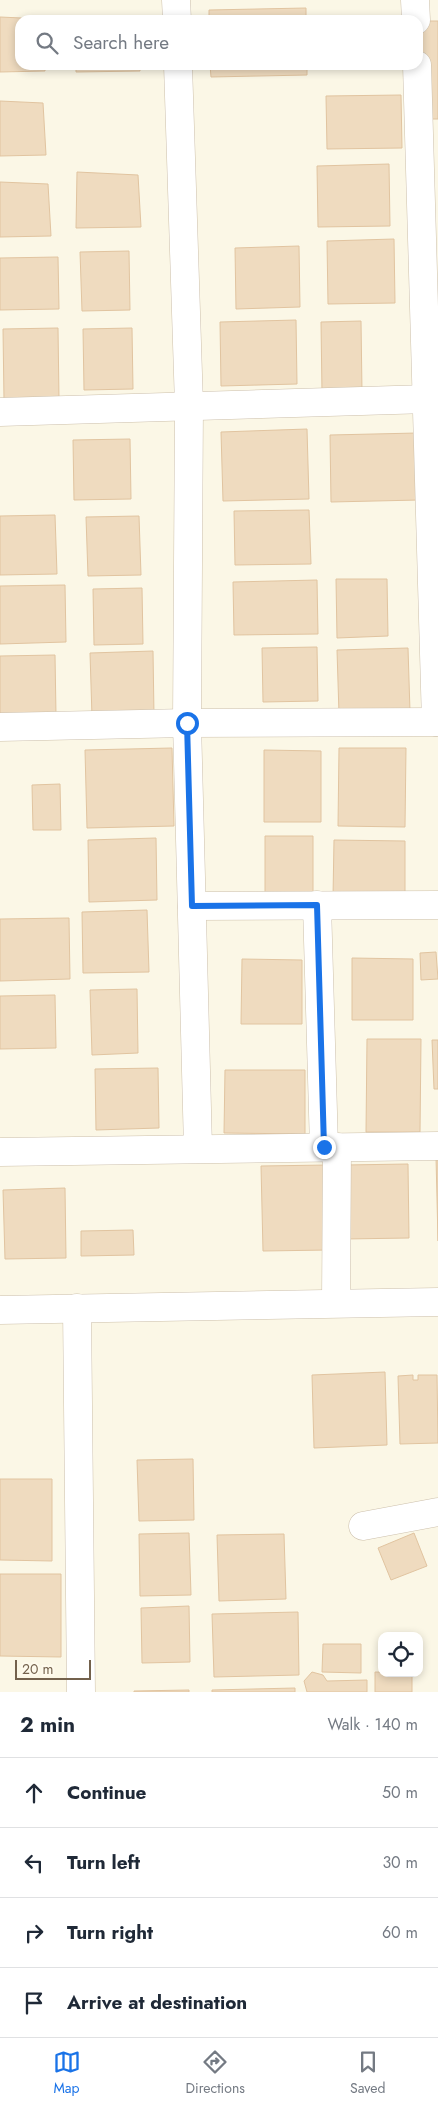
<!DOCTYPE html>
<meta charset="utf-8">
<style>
:root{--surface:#fff;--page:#f6f6f7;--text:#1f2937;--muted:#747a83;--line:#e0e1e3;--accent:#1a73e8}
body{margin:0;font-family:Jost,sans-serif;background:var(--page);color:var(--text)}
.controls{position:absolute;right:15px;bottom:15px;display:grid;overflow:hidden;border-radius:10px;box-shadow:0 2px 8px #0003}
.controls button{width:45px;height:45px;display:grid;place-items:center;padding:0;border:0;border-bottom:1px solid var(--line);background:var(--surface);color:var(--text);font:25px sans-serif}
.scale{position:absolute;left:15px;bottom:12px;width:76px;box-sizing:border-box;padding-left:5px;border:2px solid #73614c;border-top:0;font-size:14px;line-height:18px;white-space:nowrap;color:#73614c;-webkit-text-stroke:4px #fefaec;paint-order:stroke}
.stop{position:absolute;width:15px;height:15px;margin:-11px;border:4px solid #1a73e8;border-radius:50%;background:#fff}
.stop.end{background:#1a73e8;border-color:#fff;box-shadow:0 1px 5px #0008}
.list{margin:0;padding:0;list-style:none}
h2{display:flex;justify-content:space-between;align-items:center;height:65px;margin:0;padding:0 20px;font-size:21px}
h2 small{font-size:16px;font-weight:400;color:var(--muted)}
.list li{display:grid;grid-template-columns:32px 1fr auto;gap:15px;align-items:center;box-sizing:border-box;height:70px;padding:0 20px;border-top:1px solid var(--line)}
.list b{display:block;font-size:19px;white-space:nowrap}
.list em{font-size:16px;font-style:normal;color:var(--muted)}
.icon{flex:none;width:28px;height:28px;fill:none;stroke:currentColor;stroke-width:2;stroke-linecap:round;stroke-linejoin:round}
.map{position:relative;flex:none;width:438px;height:1692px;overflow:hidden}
.search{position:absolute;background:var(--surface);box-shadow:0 2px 8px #0003;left:15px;right:15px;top:15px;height:55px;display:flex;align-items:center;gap:12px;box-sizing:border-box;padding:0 18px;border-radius:15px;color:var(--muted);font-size:19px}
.sheet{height:345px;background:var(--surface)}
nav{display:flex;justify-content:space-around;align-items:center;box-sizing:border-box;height:70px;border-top:1px solid var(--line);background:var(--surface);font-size:14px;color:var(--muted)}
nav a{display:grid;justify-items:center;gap:2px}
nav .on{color:var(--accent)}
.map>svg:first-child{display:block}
.building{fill:#efdbbf;stroke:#e1c4a0}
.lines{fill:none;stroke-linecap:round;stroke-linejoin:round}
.minor-casing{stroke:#cdc0ac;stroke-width:29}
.minor{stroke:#fff;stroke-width:28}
.route{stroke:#1a73e8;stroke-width:6}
</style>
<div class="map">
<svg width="438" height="1692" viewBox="0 0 438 1692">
<rect width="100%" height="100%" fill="#fbf7e6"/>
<!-- building -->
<g class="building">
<polygon points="306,8 306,20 209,20 209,10"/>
<polygon points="77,16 137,19 137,20 76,20"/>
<polygon points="0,17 43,19 20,20 20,65 45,65 45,71 0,72"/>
<rect x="422" y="21" width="16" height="98"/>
<polygon points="76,65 140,65 140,71 76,72"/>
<polygon points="210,65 307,65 307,75 211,77"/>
<polygon points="401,95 402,148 327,149 326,96"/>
<polygon points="0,101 43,103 46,155 0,156"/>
<polygon points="389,164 390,226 318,227 317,166"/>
<polygon points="77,172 138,175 141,227 76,228"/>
<polygon points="0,182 48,184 51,236 0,237"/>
<polygon points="394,239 395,303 328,304 327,241"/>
<polygon points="299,246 300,307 236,309 235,248"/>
<polygon points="129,251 130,310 82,311 80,252"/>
<polygon points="58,257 59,309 0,310 0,258"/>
<polygon points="296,320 297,384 221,386 220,322"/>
<polygon points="361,321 362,392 322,393 321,322"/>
<polygon points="58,328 59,399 4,400 3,329"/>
<polygon points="132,328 133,389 84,390 83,329"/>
<polygon points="307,429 309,499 223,501 221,432"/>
<polygon points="417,433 419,500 331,502 330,435"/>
<polygon points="130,439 131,499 74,500 73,440"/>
<polygon points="309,510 311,564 235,565 234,511"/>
<polygon points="55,515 57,574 0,575 0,516"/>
<polygon points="139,516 141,575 88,576 86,517"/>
<polygon points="336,579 387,579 388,636 337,638"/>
<polygon points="317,580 318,634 234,635 233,582"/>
<polygon points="65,585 66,642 0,644 0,586"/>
<polygon points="142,588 143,644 94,645 93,589"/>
<polygon points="317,647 318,701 263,702 262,648"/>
<polygon points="408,648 410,712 339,714 337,650"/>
<polygon points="153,651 154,716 92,717 90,653"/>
<polygon points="55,655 56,715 0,717 0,656"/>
<polygon points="172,748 174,826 87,828 85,750"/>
<polygon points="339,748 406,748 405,827 338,826"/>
<polygon points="264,750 321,751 321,822 264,822"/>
<polygon points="60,784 61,830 33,830 32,785"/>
<polygon points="265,836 313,836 313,895 265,894"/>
<polygon points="156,838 157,900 89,902 88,840"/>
<polygon points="334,840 405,841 405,897 333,897"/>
<polygon points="147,910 149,972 83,973 82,912"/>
<polygon points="69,918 70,979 0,981 0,919"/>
<polygon points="436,952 438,979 421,980 420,953"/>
<polygon points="352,958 413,959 413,1020 352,1020"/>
<polygon points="242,959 302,960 302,1024 241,1024"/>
<polygon points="137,989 138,1053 92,1055 90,990"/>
<polygon points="55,995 56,1048 0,1049 0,996"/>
<polygon points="367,1039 421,1039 420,1132 366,1132"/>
<polygon points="432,1040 438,1040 438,1089 434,1089"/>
<polygon points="158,1068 159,1128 96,1130 95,1069"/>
<polygon points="225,1070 305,1070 305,1134 224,1133"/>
<polygon points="436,1157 438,1157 438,1241"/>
<polygon points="408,1164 409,1238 345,1239 345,1165"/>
<polygon points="328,1165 329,1250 263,1251 261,1166"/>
<polygon points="65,1188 66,1258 5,1259 3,1190"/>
<polygon points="133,1230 134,1255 81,1256 81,1231"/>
<polygon points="385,1372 387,1445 314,1448 312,1375"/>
<polygon points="413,1375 413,1380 418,1380 418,1375 437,1375 438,1443 400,1444 398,1376"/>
<polygon points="193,1459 194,1520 139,1521 137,1460"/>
<polygon points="0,1479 52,1479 52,1561 0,1560"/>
<polygon points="189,1533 191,1595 140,1596 139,1534"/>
<polygon points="414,1533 427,1566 391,1580 378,1548"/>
<polygon points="284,1534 286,1599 219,1601 217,1535"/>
<polygon points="0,1574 61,1574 61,1657 0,1656"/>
<polygon points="189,1606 190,1662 142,1663 141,1608"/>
<polygon points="298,1612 299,1675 214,1677 212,1614"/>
<polygon points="323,1644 361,1644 361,1673 322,1672"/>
<polygon points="312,1672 323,1675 327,1681 367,1680 367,1692 307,1692 304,1681"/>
<polygon points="375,1672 412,1673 412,1692 375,1692"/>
<polygon points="295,1688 295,1692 212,1692 212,1690"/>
<polygon points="189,1690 189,1692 134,1692 134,1691"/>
</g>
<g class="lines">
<defs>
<g id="minor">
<polyline points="176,0 177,20"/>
<polyline points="415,0 416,20"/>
<polyline points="178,65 189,405 187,723 198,1148"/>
<polyline points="417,65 436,722"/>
<polyline points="0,412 428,399"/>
<polyline points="0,727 187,723 438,722"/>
<polyline points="317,905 324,1147"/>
<polyline points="192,906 438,905"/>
<polyline points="0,1152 438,1146"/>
<polyline points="336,1303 337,1147"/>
<polyline points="77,1308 81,1692"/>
<polyline points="0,1310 438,1302"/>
<polyline points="363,1526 438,1512"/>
</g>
</defs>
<!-- minor casing -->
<use href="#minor" class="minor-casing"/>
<!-- minor -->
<use href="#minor" class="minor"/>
</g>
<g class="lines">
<!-- route -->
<polyline class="route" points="187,723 192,906 317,905 324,1147"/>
</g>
</svg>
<div class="controls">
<button><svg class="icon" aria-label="locate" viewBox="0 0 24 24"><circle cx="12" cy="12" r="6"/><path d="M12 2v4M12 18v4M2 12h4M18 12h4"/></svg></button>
</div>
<div class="scale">20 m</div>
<div class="stop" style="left:187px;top:723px"></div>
<div class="stop end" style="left:324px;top:1147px"></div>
<div class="search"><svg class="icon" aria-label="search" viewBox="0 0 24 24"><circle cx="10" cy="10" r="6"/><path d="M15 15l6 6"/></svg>Search here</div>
</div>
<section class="sheet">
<h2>2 min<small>Walk · 140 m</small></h2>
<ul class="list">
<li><svg class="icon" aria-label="ahead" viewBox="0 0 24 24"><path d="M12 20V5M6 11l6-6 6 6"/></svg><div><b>Continue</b></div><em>50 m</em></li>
<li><svg class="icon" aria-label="left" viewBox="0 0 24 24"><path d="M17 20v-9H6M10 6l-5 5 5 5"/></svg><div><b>Turn left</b></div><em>30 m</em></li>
<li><svg class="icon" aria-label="right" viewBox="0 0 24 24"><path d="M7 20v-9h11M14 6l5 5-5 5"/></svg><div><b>Turn right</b></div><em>60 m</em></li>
<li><svg class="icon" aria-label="arrive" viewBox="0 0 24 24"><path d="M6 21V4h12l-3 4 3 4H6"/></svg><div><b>Arrive at destination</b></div></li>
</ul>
</section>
<nav>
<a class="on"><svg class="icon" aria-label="map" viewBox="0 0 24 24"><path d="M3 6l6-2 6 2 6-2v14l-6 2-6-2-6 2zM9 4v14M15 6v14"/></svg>Map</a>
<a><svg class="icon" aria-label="directions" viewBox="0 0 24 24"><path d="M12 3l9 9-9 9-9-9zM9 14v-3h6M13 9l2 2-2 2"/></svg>Directions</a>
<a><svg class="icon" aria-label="saved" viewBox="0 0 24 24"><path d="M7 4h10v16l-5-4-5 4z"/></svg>Saved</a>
</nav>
